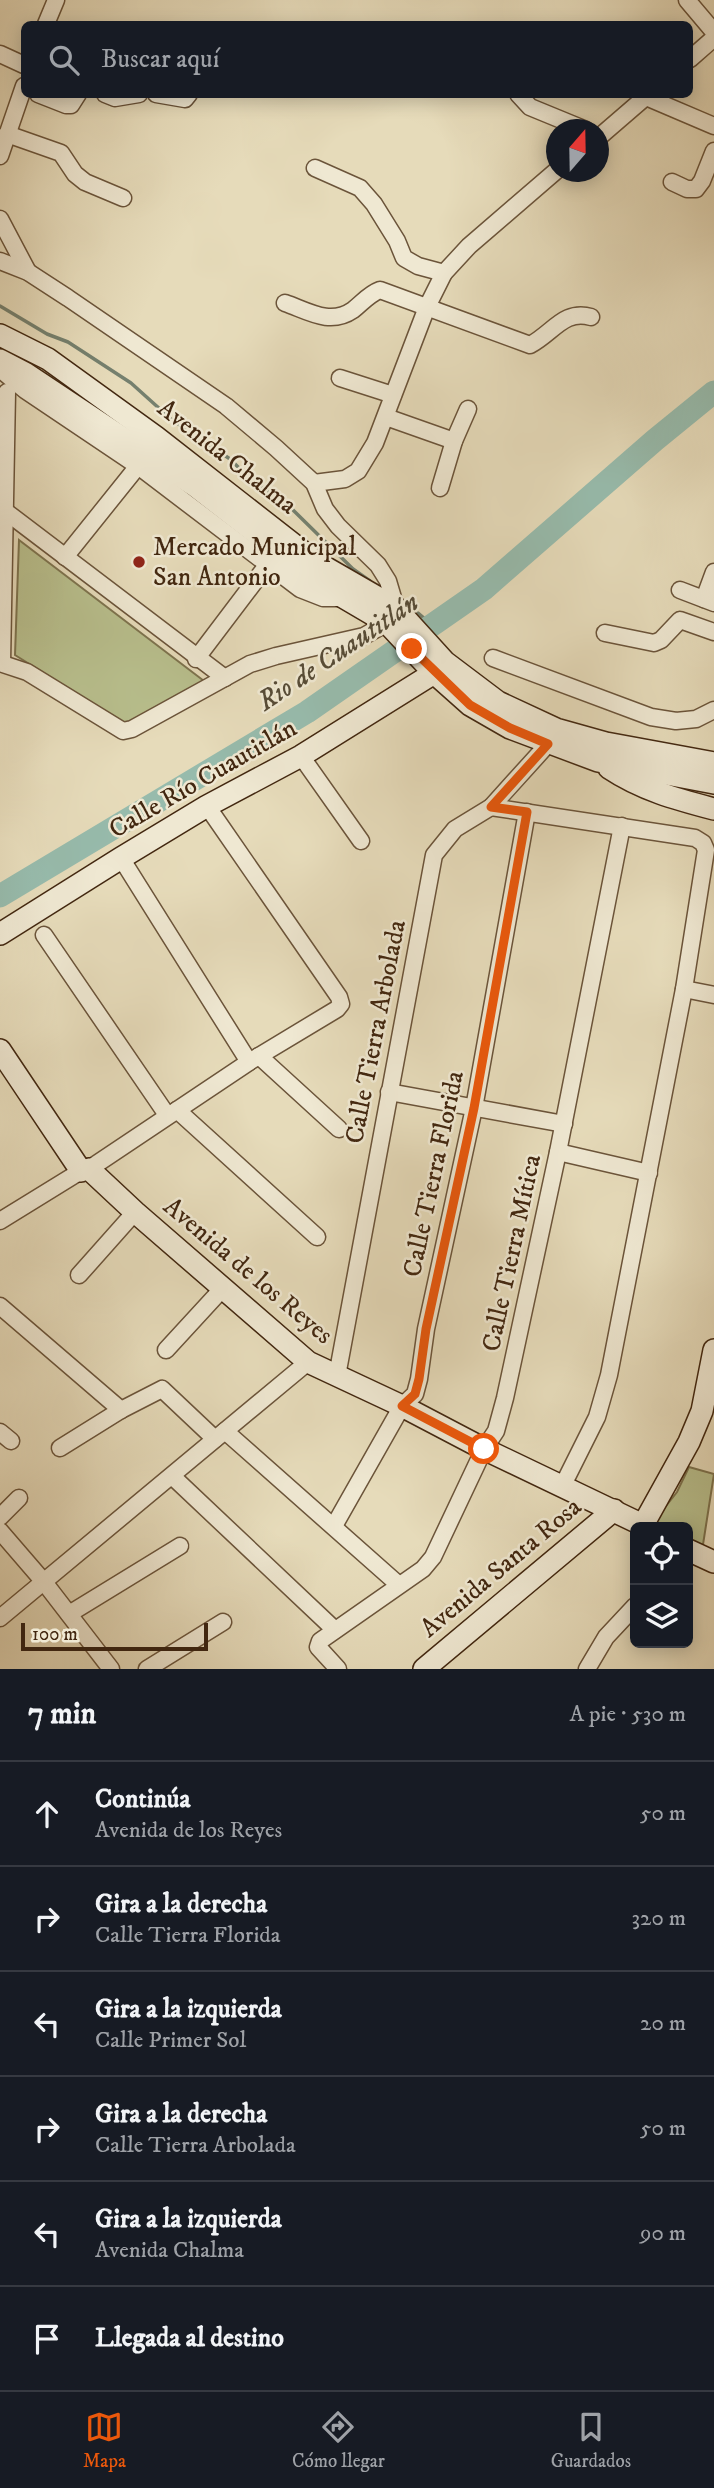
<!DOCTYPE html>
<html lang="es">
<meta charset="utf-8">
<style>
:root{--surface:#171b24;--page:#242831;--text:#f1f3f6;--muted:#9ea1a6;--line:#363941;--accent:#ea580c}
body{margin:0;font-family:"IM FELL DW Pica",serif;background:var(--page);color:var(--text)}
.controls{position:absolute;right:21px;bottom:21px;display:grid;overflow:hidden;border-radius:10px;box-shadow:0 4px 18px #0003}
.controls button{width:63px;height:63px;display:grid;place-items:center;padding:0;border:0;border-bottom:2px solid var(--line);background:var(--surface);color:var(--text);font:35px sans-serif}
.compass{position:absolute;left:546px;top:119px;width:63px;height:63px;border-radius:50%;background:var(--surface);box-shadow:0 4px 18px #0003;rotate:20deg}
.scale{position:absolute;left:21px;bottom:18px;width:187px;box-sizing:border-box;padding-left:7px;border:4px solid #422710;border-top:0;font-size:19px;line-height:24px;white-space:nowrap;color:#422710;-webkit-text-stroke:5px #efe8d2;paint-order:stroke}
.stop{position:absolute;width:21px;height:21px;margin:-16px;border:5px solid #ea580c;border-radius:50%;background:#fff}
.stop.end{background:#ea580c;border-color:#fff;box-shadow:0 2px 7px #0008}
.list{margin:0;padding:0;list-style:none}
h2{display:flex;justify-content:space-between;align-items:center;height:91px;margin:0;padding:0 28px;font-size:30px}
h2 small{font-size:23px;font-weight:400;color:var(--muted)}
.list li{display:grid;grid-template-columns:46px 1fr auto;gap:21px;align-items:center;box-sizing:border-box;height:105px;padding:0 28px;border-top:2px solid var(--line)}
.list b{display:block;font-size:26px;white-space:nowrap}
.list p{margin:0;font-size:23px;white-space:nowrap;color:var(--muted)}
.list em{font-size:23px;font-style:normal;color:var(--muted)}
.icon{flex:none;width:38px;height:38px;fill:none;stroke:currentColor;stroke-width:2;stroke-linecap:round;stroke-linejoin:round}
.map{position:relative;flex:none;width:714px;height:1669px;overflow:hidden}
.search{position:absolute;background:var(--surface);box-shadow:0 4px 18px #0003;left:21px;right:21px;top:21px;height:77px;display:flex;align-items:center;gap:18px;box-sizing:border-box;padding:0 24px;border-radius:10px;color:var(--muted);font-size:26px}
.sheet{height:721px;background:var(--surface)}
nav{display:flex;justify-content:space-around;align-items:center;box-sizing:border-box;height:98px;border-top:2px solid var(--line);background:var(--surface);font-size:19px;color:var(--muted)}
nav a{display:grid;justify-items:center;gap:4px}
nav .on{color:var(--accent)}
.map>svg:first-child{display:block}
.green{fill:#b8bf8d;stroke:#7d734e;stroke-width:2}
.lines{fill:none;stroke-linecap:round;stroke-linejoin:round}
.stream{stroke:#75806e;stroke-width:3.5}
.river{stroke:#97bbac;stroke-width:23}
.street-casing{stroke:#6b543a;stroke-width:19}
.secondary-casing{stroke:#422710;stroke-width:24}
.street{stroke:#efe8d2;stroke-width:16}
.secondary{stroke:#efe8d2;stroke-width:21}
.route{stroke:#ea580c;stroke-width:9}
.poi-dot{fill:#8f2418;stroke:#efe8d2;stroke-width:2.5}
.labels{text-anchor:middle;dominant-baseline:central;stroke-width:5;stroke-linejoin:round;paint-order:stroke}
.street-label{font-size:26px;fill:#422710;stroke:#efe8d2}
.poi-label{font-size:26px;fill:#422710;stroke:#efe8d2;text-anchor:start}
.water-label{font-size:28px;font-style:italic;fill:#574c37;stroke:#efe8d2}
</style>
<div class="map">
<svg width="714" height="1669" viewBox="0 0 714 1669">
<rect width="100%" height="100%" fill="#e6dbba"/>
<filter id="stains"><feTurbulence type="fractalNoise" baseFrequency=".00286" numOctaves="4"/><feColorMatrix values="0 0 0 0 .2 0 0 0 0 .09 0 0 0 0 .02 0 0 0 .5 -.17"/></filter>
<radialGradient id="worn" r=".72"><stop offset=".6" stop-color="#630" stop-opacity="0"/><stop offset="1" stop-color="#630" stop-opacity=".3"/></radialGradient>
<!-- green -->
<g class="green">
<polygon points="19,540 208,684 127,725 15,655"/>
<polygon points="689,1467 714,1474 702,1551 688,1544 688,1527 655,1527 651,1525 677,1492"/>
</g>
<g class="lines">
<!-- stream -->
<g class="stream">
<polyline points="0,306 47,334 68,342 131,383 171,419 230,459 244,473 293,510 353,569 370,581"/>
<polyline points="418,613 432,625"/>
</g>
<!-- river -->
<polyline class="river" points="0,896 307,712 484,589 655,440 714,392"/>
<defs>
<g id="street">
<polyline points="687,0 714,32"/>
<polyline points="46,24 56,0"/>
<polyline points="0,54 24,65"/>
<polyline points="690,59 714,38"/>
<polyline points="38,94 66,105 71,105 78,94"/>
<polyline points="105,94 115,98 139,94"/>
<polyline points="156,94 185,99 189,94"/>
<polyline points="518,94 530,107 586,130"/>
<polyline points="646,97 714,126"/>
<polyline points="7,134 61,153 75,174 85,182 123,198"/>
<polyline points="598,138 649,94"/>
<polyline points="0,156 24,86"/>
<polyline points="315,168 360,188 374,204 397,241 404,258 418,266 444,273"/>
<polyline points="672,182 687,189 696,189 702,181 714,151"/>
<polyline points="0,219 28,272"/>
<polyline points="0,261 28,272 68,298 226,406 276,448 314,483 325,509 338,526 378,565 388,581 396,608"/>
<path d="M285,303C308,311 330,326 353,310C362,303 369,294 380,290L530,345C553,333 564,309 591,317"/>
<polyline points="0,369 25,390 138,466 300,589 323,598 344,598"/>
<polyline points="340,378 393,395"/>
<polyline points="386,417 454,441"/>
<polyline points="314,483 345,479 358,471 375,443 427,307 444,273 469,246 556,171"/>
<polyline points="440,488 454,441 468,409"/>
<polyline points="5,511 225,678"/>
<polyline points="65,557 138,466"/>
<polyline points="680,590 714,603"/>
<polyline points="704,599 714,572"/>
<polyline points="605,633 654,643 661,640 680,620 714,632"/>
<polyline points="493,658 651,717 676,721 696,719 714,710"/>
<polyline points="196,659 268,564"/>
<polyline points="0,663 27,672 123,731 132,729 250,664 276,656 364,636 387,623"/>
<polyline points="2,663 7,392"/>
<polyline points="301,756 361,841"/>
<polyline points="491,807 695,838 703,843 706,850 684,989 609,1375 597,1417 562,1487"/>
<polyline points="121,858 249,1062"/>
<polyline points="44,935 167,1115"/>
<polyline points="684,989 714,995"/>
<polyline points="259,1056 339,1129"/>
<polyline points="389,1092 564,1124"/>
<polyline points="177,1110 317,1237"/>
<polyline points="558,1152 649,1173"/>
<polyline points="0,1221 81,1171 89,1169 249,1062 337,1009 341,1004 339,997 207,806"/>
<polyline points="79,1275 135,1212"/>
<polyline points="0,1306 121,1410"/>
<polyline points="166,1350 223,1288"/>
<polyline points="337,1376 434,855 455,829 491,807 548,744"/>
<polyline points="225,1431 399,1585"/>
<polyline points="0,1432 11,1441"/>
<polyline points="60,1448 121,1410 162,1389 215,1439"/>
<polyline points="172,1476 335,1630"/>
<polyline points="0,1517 19,1498"/>
<polyline points="334,1526 402,1406 415,1394 419,1379 426,1329 474,1108 527,812"/>
<polyline points="0,1531 44,1582 111,1669"/>
<polyline points="69,1614 180,1546"/>
<polyline points="0,1618 308,1362"/>
<polyline points="147,1669 223,1622"/>
<polyline points="338,1669 318,1647 320,1641 423,1569 433,1557 484,1449 496,1431 505,1398 558,1152 622,826"/>
<polyline points="587,1669 606,1637 635,1606"/>
</g>
<g id="secondary">
<polyline points="0,335 48,359 156,437 316,562 396,608 445,662 498,702 556,729 606,743 714,763"/>
<polyline points="0,360 25,373 195,486 324,586 387,623 434,673 470,705 510,728 598,761 714,783"/>
<path d="M609,768C642,790 676,799 714,809"/>
<polyline points="0,934 121,858 207,806 301,756 434,673"/>
<polyline points="0,1050 81,1171"/>
<polyline points="89,1169 135,1212 308,1362 402,1406 484,1449 647,1527"/>
<polyline points="643,1525 689,1442 702,1411 714,1350"/>
<polyline points="688,1550 714,1562"/>
<polyline points="424,1669 614,1510"/>
</g>
</defs>
<!-- street casing -->
<use href="#street" class="street-casing"/>
<!-- secondary casing -->
<use href="#secondary" class="secondary-casing"/>
<!-- street -->
<use href="#street" class="street"/>
<!-- secondary -->
<use href="#secondary" class="secondary"/>
</g>
<g class="lines">
<!-- route -->
<polyline class="route" points="412,649 470,705 510,728 548,744 491,807 527,812 474,1108 426,1329 419,1379 415,1394 402,1406 484,1449"/>
</g>
<!-- markers -->
<circle class="poi-dot" cx="139" cy="562" r="7"/>
<g class="labels">
<!-- street labels -->
<g class="street-label">
<text transform="translate(227 457) rotate(38)">Avenida Chalma</text>
<text transform="translate(203 779) rotate(-30)">Calle Río Cuautitlán</text>
<text transform="translate(376 1032) rotate(-79)">Calle Tierra Arbolada</text>
<text transform="translate(434 1174) rotate(-78)">Calle Tierra Florida</text>
<text transform="translate(512 1253) rotate(-78)">Calle Tierra Mítica</text>
<text transform="translate(248 1271) rotate(40)">Avenida de los Reyes</text>
<text transform="translate(501 1568) rotate(-40)">Avenida Santa Rosa</text>
</g>
<!-- poi labels -->
<g class="poi-label">
<text x="153" y="547">Mercado Municipal<tspan x="153" dy="30">San Antonio</tspan></text>
</g>
<!-- water labels -->
<g class="water-label">
<text transform="translate(338 652) rotate(-34)">Rio de Cuautitlán</text>
</g>
</g>
<rect width="100%" height="100%" filter="url(#stains)"/>
<rect width="100%" height="100%" fill="url(#worn)"/>
</svg>
<div class="controls">
<button><svg class="icon" aria-label="locate" viewBox="0 0 24 24"><circle cx="12" cy="12" r="6"/><path d="M12 2v4M12 18v4M2 12h4M18 12h4"/></svg></button>
<button><svg class="icon" aria-label="layers" viewBox="0 0 24 24"><path d="M12 4l9 5-9 5-9-5zM3 14l9 5 9-5"/></svg></button>
</div>
<svg class="compass" viewBox="-18 -18 36 36"><path d="M0-13l5 13h-10z" fill="#e53935"/><path d="M0 13l5-13h-10z" fill="#9ea1a6"/></svg>
<div class="scale">100 m</div>
<div class="stop" style="left:484px;top:1449px"></div>
<div class="stop end" style="left:412px;top:649px"></div>
<div class="search"><svg class="icon" aria-label="search" viewBox="0 0 24 24"><circle cx="10" cy="10" r="6"/><path d="M15 15l6 6"/></svg>Buscar aquí</div>
</div>
<section class="sheet">
<h2>7 min<small>A pie · 530 m</small></h2>
<ul class="list">
<li><svg class="icon" aria-label="ahead" viewBox="0 0 24 24"><path d="M12 20V5M6 11l6-6 6 6"/></svg><div><b>Continúa</b><p>Avenida de los Reyes</p></div><em>50 m</em></li>
<li><svg class="icon" aria-label="right" viewBox="0 0 24 24"><path d="M7 20v-9h11M14 6l5 5-5 5"/></svg><div><b>Gira a la derecha</b><p>Calle Tierra Florida</p></div><em>320 m</em></li>
<li><svg class="icon" aria-label="left" viewBox="0 0 24 24"><path d="M17 20v-9H6M10 6l-5 5 5 5"/></svg><div><b>Gira a la izquierda</b><p>Calle Primer Sol</p></div><em>20 m</em></li>
<li><svg class="icon" aria-label="right" viewBox="0 0 24 24"><path d="M7 20v-9h11M14 6l5 5-5 5"/></svg><div><b>Gira a la derecha</b><p>Calle Tierra Arbolada</p></div><em>50 m</em></li>
<li><svg class="icon" aria-label="left" viewBox="0 0 24 24"><path d="M17 20v-9H6M10 6l-5 5 5 5"/></svg><div><b>Gira a la izquierda</b><p>Avenida Chalma</p></div><em>90 m</em></li>
<li><svg class="icon" aria-label="arrive" viewBox="0 0 24 24"><path d="M6 21V4h12l-3 4 3 4H6"/></svg><div><b>Llegada al destino</b></div></li>
</ul>
</section>
<nav>
<a class="on"><svg class="icon" aria-label="map" viewBox="0 0 24 24"><path d="M3 6l6-2 6 2 6-2v14l-6 2-6-2-6 2zM9 4v14M15 6v14"/></svg>Mapa</a>
<a><svg class="icon" aria-label="directions" viewBox="0 0 24 24"><path d="M12 3l9 9-9 9-9-9zM9 14v-3h6M13 9l2 2-2 2"/></svg>Cómo llegar</a>
<a><svg class="icon" aria-label="saved" viewBox="0 0 24 24"><path d="M7 4h10v16l-5-4-5 4z"/></svg>Guardados</a>
</nav>
